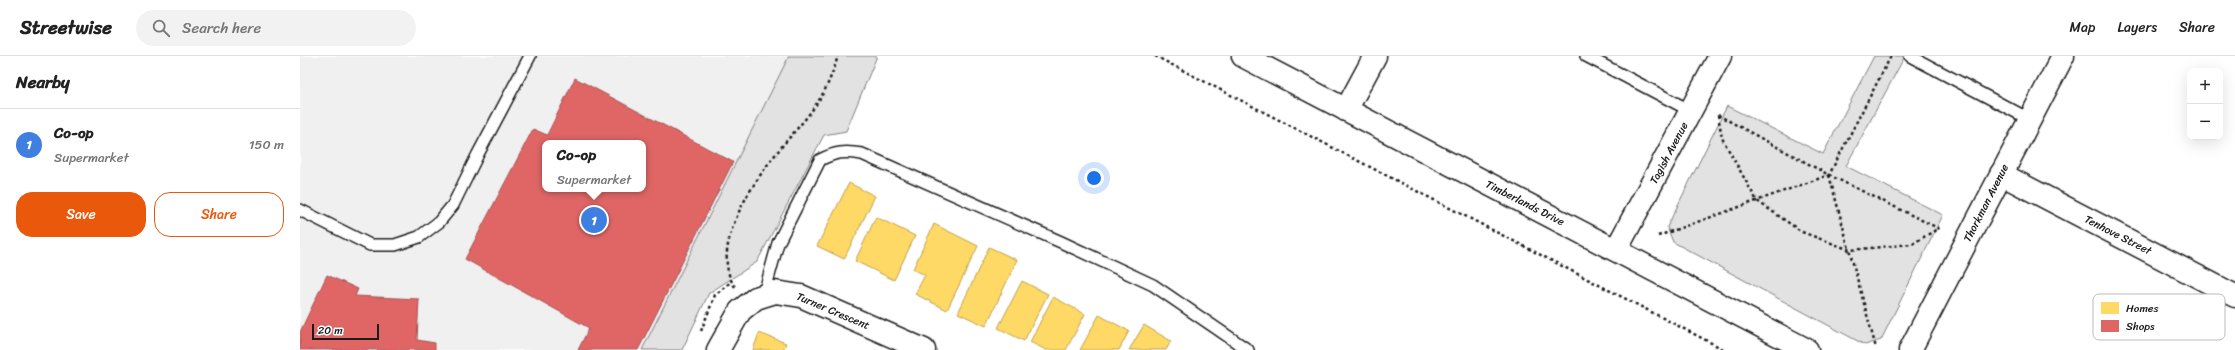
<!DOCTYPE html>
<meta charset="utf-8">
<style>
:root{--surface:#fff;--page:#f2f2f2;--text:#222;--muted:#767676;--line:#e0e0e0;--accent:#ea580c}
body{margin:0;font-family:Sriracha,sans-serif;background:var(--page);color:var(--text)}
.controls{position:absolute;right:12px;top:12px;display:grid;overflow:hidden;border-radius:8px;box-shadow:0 4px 16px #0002}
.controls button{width:36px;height:36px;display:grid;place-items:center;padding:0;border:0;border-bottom:1px solid var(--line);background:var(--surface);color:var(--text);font:20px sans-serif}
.scale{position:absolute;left:12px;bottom:10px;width:67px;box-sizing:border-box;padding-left:4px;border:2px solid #1c1c1c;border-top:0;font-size:11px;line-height:14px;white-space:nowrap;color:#1c1c1c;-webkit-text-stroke:3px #fff;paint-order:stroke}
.you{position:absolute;left:794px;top:122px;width:14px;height:14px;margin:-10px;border:3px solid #fff;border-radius:50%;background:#1a73e8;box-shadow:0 0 0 6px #1a73e833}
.badge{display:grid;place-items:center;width:26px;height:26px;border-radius:50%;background:var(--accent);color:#fff;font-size:13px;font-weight:700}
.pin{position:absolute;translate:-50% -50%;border:2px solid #fff;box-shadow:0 1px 4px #0006}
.popup{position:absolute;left:242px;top:84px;width:104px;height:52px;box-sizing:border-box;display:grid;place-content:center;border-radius:8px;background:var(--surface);filter:drop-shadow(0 1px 3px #0005);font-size:13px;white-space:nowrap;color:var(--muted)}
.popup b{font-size:15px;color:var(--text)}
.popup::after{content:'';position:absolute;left:50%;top:100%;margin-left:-8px;border:8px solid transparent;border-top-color:var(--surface)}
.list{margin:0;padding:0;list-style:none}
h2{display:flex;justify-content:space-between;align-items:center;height:52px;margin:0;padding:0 16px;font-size:17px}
h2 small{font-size:13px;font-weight:400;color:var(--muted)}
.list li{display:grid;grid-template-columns:26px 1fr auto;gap:12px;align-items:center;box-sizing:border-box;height:72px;padding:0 16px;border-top:1px solid var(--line)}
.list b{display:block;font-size:15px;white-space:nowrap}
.list p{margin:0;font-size:13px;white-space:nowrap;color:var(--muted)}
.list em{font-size:13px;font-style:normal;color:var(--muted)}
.actions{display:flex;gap:8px;padding:12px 16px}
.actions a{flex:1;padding:9px 0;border:1px solid var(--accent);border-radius:16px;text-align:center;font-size:14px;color:var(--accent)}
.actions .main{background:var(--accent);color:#fff}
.icon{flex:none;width:22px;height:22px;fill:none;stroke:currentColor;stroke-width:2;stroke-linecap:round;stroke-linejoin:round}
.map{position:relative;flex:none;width:1935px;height:294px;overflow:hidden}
header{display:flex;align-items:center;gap:24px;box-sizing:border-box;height:56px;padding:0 20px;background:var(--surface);border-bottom:1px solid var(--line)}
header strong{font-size:19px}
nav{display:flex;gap:22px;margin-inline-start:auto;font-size:14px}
.search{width:280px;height:36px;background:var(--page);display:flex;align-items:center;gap:10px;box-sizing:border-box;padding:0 14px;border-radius:22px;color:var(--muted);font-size:15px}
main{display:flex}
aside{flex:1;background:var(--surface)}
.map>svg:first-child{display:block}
.built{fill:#f0f0f0;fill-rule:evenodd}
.green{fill:#e2e2e2;stroke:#7f7f7f}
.homes{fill:#ffd966;stroke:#bba050}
.shops{fill:#e06666;stroke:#a55050;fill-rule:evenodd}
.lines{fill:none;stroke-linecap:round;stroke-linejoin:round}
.service-casing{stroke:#1c1c1c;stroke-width:14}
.minor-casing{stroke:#1c1c1c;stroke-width:25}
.tertiary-casing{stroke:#1c1c1c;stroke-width:25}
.path{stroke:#1c1c1c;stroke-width:2.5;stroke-dasharray:3 3;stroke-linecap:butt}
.service{stroke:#fff;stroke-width:11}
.minor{stroke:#fff;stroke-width:22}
.tertiary{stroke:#fff;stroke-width:22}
.labels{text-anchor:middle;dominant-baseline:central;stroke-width:4;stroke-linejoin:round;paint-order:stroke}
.street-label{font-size:11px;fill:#1c1c1c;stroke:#fff}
.key{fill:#fff;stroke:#bbb;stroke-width:1}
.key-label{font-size:11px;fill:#1c1c1c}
</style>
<header>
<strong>Streetwise</strong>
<div class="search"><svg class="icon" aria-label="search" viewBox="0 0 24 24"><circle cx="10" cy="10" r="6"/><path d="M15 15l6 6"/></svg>Search here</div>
<nav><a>Map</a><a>Layers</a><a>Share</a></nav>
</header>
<main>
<aside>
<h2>Nearby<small></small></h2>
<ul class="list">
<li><span class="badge" style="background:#3f7fe0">1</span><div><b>Co-op</b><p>Supermarket</p></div><em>150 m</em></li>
</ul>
<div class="actions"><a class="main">Save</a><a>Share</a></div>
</aside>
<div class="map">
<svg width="1935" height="294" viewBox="0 0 1935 294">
<rect width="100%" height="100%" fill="#fff"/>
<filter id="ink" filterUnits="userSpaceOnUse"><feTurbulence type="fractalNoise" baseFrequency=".025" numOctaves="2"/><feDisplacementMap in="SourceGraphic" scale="8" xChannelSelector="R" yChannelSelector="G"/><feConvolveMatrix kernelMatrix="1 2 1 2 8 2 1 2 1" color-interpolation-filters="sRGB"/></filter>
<g filter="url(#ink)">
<!-- built -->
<path class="built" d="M0,0H492L343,294H0ZM245,87H343V133H245Z"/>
<!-- green -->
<g class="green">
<polygon points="489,0 577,0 546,75 524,79 457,206 409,237 382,294 342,294"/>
<polygon points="1574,0 1605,0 1546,110 1643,159 1581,284 1565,289 1373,186 1367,171 1427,50 1523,98"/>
</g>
<!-- homes -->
<g class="homes">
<polygon points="549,127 575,140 544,203 517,190"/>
<polygon points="576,161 615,180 594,224 555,205"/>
<polygon points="634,168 678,190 647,254 615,238 625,219 613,213"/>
<polygon points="689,191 717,204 686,270 658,257"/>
<polygon points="722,225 748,238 724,285 698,272"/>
<polygon points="753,241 785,258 766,294 746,294 730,286"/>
<polygon points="799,259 829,275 819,294 780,294"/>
<polygon points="844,269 871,285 866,294 829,294"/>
<polygon points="459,277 486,287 483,294 453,294"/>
</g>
<!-- shops -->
<g class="shops">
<path d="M275,22L433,106L338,294H278L289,272L165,203L233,73L247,79ZM245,87H343V133H245Z"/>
<polygon points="27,219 58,233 55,240 119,243 117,284 135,287 135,294 0,294 0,276"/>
</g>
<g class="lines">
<defs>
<g id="service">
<polyline points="1286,0 1391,55"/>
<polyline points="1610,0 1729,63"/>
<polyline points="0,154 70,189 95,189 119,181 139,166 153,149 178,98 230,0"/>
<path d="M464,238L478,187L520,104C535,96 545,95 562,98L761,186L853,229L948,294"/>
</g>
<g id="minor">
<polyline points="1046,54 1075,0"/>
<polyline points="1701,118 1935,240"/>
<polyline points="1316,194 1420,0"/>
<polyline points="418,294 440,255 456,242 475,236 501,240 624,294"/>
<polyline points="1610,294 1763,0"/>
</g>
<polyline id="tertiary" points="943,0 1507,294"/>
</defs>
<!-- service casing -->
<use href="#service" class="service-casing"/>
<!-- minor casing -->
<use href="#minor" class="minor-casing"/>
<!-- tertiary casing -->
<use href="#tertiary" class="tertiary-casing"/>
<!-- path -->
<g class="path">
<polyline points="855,0 1425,294"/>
<polyline points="1418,59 1422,82 1457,145 1502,176 1550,194 1612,188 1639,172"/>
<polyline points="1418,59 1529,119 1642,174"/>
<polyline points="1529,119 1576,292"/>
<polyline points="1358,180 1529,119 1591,0"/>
<path d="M435,231C408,192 453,126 479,94C491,79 506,64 517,47C527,33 533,16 538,0"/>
<polyline points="401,275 415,239 432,225"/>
</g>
<!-- service -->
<use href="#service" class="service"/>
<!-- minor -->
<use href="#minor" class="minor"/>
<!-- tertiary -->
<use href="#tertiary" class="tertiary"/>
</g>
</g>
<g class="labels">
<!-- street labels -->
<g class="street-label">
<text transform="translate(1369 97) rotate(-62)">Tagish Avenue</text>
<text transform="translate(1225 147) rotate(27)">Timberlands Drive</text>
<text transform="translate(1686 147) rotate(-63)">Thorkman Avenue</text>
<text transform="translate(1818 179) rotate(27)">Tenhove Street</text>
<text transform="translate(533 255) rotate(23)">Turner Crescent</text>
</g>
</g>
<!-- legend -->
<rect x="1793" y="238" width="132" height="46" rx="6" class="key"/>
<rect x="1801" y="246" width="18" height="12" fill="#ffd966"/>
<rect x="1801" y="264" width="18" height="12" fill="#e06666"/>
<g class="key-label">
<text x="1826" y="256">Homes</text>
<text x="1826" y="274">Shops</text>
</g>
</svg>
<div class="controls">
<button>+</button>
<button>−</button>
</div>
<div class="scale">20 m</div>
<div class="you"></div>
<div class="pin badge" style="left:294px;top:164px;background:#3f7fe0">1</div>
<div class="popup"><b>Co-op</b>Supermarket</div>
</div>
</main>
